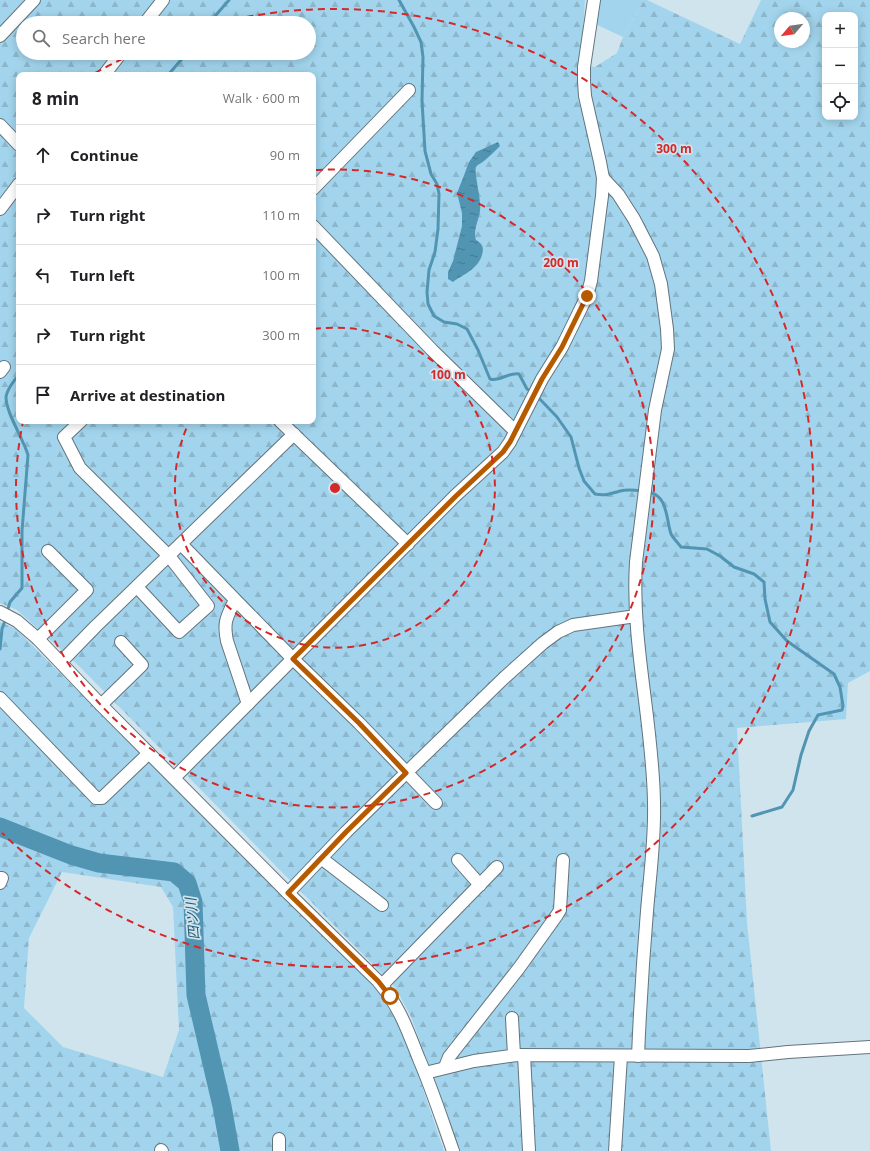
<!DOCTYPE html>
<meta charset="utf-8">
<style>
:root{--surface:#fff;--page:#f2f2f2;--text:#202124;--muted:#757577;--line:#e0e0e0}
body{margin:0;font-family:"Open Sans","Noto Sans JP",sans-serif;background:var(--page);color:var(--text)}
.controls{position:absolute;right:12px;top:12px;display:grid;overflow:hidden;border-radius:8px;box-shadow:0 2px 10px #0003}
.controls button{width:36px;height:36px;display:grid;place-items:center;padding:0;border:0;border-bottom:1px solid var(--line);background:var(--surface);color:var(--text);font:20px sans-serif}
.compass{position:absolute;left:774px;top:12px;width:36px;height:36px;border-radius:50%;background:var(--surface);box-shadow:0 2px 10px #0003;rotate:241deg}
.stop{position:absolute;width:12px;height:12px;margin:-9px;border:3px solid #b65a00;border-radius:50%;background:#fff}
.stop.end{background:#b65a00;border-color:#fff;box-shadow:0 1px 4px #0008}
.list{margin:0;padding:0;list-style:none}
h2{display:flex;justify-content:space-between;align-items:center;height:52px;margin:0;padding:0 16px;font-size:17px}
h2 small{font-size:13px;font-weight:400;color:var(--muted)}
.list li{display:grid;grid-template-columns:26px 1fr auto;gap:12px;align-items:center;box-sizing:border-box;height:60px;padding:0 16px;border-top:1px solid var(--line)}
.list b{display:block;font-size:15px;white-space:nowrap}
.list em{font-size:13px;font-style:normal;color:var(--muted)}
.icon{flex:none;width:22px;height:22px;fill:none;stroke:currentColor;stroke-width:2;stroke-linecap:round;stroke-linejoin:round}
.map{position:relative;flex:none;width:870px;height:1151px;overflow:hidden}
.search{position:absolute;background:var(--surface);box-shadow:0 2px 10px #0003;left:16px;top:16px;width:300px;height:44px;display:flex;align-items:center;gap:10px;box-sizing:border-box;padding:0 14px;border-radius:22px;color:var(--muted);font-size:15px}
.panel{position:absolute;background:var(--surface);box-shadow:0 2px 10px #0003;left:16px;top:72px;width:300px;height:352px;border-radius:8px}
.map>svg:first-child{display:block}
.green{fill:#a2d5ed}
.forest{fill:url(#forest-firs);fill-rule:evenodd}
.water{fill:url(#water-ripples)}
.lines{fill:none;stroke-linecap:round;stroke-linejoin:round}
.stream{stroke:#5195b3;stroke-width:3}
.river{stroke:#5195b3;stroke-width:19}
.minor-casing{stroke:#62747d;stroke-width:14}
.minor{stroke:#fff;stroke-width:12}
.route{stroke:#b65a00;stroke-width:5}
.ring{fill:none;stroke:#d62828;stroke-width:2;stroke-dasharray:7 5}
.labels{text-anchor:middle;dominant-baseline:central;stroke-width:3.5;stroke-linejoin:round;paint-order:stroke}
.water-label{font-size:14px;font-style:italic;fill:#245a71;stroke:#d0e4ee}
.centre{fill:#d62828;stroke:#d0e4ee;stroke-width:2}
.ring-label{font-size:12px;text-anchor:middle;font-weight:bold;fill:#d62828;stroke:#d0e4ee;stroke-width:3.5;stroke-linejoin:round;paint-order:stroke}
</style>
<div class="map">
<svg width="870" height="1151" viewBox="0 0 870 1151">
<defs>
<pattern id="forest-firs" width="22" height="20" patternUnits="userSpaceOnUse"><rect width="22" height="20" fill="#a2d5ed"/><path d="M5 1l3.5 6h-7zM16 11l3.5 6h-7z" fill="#8bb6cb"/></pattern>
<pattern id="water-ripples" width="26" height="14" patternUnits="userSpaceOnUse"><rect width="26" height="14" fill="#5195b3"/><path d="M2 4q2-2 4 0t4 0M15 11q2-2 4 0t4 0" fill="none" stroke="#427991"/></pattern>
</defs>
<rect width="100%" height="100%" fill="#d0e4ee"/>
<!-- green -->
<polygon class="green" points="598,0 644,0 623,37 593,23"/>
<!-- forest -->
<g class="forest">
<path d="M0,0H585L581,65L595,67L617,53L623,37L644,0H647L740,44L761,0H870V671L848,683L846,719L737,728L747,922L771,1151H460L411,1017L395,987L77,664L17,610L0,603ZM825,15H855V117H825ZM780,18H804V42H780ZM23,23H309V53H23ZM19,75H313V421H19Z"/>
<path d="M0,622L16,629L377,990L401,1024L444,1151H0ZM62,872L161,887L173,907L179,1030L163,1077L63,1047L24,1008L29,938Z"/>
</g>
<!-- water -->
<path class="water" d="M498,142L500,146C495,151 490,156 484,161C482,163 478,164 476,167C474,170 480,197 480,203C482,217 472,228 476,240C483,244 484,248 482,255C478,269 464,274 453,282L448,279V272L453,261L462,226V213L457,193L463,178L469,162L476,152Z"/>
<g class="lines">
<!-- stream -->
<g class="stream">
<path d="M399,0L414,27L421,42L423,57L422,101L425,151L431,174L437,184L439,194L438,229L435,252L429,270L427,292L428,304L434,316L444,322L457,324L467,329L478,350L490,379C500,382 508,372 519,374L527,389L532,392"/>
<polyline points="209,23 229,0"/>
<polyline points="168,75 187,53"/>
<path d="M536,395L557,417L571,437L579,468L584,481L595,494C606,496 609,494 620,491C627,489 635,490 642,491"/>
<path d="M648,492C668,495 666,519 671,534C673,538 678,543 681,547L707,549L720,556L734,567L754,574L764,582L765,599L770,622L787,641L834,674L840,687L843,706L842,710L818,715L809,731L801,755L793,790L782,807L752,816"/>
<path d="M7,612L10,602L22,588V531L28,455C23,438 6,413 6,397C7,390 14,380 19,375"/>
<polyline points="0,649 2,629 6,618"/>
</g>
<!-- river -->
<polyline class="river" points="0,827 71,855 99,863 174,872 187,883 193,902 196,995 222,1106 230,1151"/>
<defs>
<g id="minor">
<polyline points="145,23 163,0"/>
<polyline points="0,36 34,0"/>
<polyline points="104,75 121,53"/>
<polyline points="0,125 19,145"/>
<path d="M603,178L618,194L634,219L653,256L661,284L667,329L668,349L655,410L636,562C631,643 653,722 654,803C655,839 650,875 647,911C643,959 640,1008 638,1056"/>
<polyline points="313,189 409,90"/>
<polyline points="0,209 19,184"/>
<polyline points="313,226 432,350 515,431"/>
<polyline points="0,372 4,367"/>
<polyline points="81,421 64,437 80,468 169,556 208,606 179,632 137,587"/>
<polyline points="280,421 408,544"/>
<polyline points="181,544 293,659 359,723 436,803"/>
<path d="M235,600C227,617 223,621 227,641L248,704"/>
<path d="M0,612L17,621L38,639L101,705L288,893L378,981C400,1007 407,1029 419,1059C432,1089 442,1120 453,1151"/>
<polyline points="38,639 87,590 48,551"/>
<polyline points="61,662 95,627 294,434"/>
<polyline points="0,698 96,798 102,798 149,753"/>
<polyline points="101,705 142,665 121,642"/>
<polyline points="174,778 455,496 503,452 510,442 542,379 562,347 587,296 591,281 602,196 603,178 600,162 585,96 584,81 584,67 594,0"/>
<polyline points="321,858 382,905"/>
<polyline points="458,860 480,885"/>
<polyline points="0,878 2,878 0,883"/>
<polyline points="288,893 346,832 406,773 504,678 543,643 558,632 573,625 636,616"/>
<polyline points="382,985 497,867"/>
<polyline points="512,1018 514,1055"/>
<polyline points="524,1055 529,1151"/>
<polyline points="445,1067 449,1057 519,968 557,915 560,910 563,860"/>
<polyline points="425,1073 474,1061 517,1055 749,1056 788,1052 870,1047"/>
<polyline points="279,1139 279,1151"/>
<polyline points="161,1150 162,1151"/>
<polyline points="615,1151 621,1056"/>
</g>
</defs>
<!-- minor casing -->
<use href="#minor" class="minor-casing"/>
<!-- minor -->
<use href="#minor" class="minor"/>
</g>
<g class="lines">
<!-- route -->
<polyline class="route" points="390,996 378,981 288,893 346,832 406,773 359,723 293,659 456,496 503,452 510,442 542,379 562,347 587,296"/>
</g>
<!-- distance rings -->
<g class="ring">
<path d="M314 329A160 160 0 1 1 189 422"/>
<path d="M316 170A319 319 0 1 1 23 422"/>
<path d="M95 73A479 479 0 0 1 133 54M223 22A479 479 0 1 1 2 833"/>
</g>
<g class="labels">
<!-- water labels -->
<g class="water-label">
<text transform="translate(192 919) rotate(-95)">四ツ川</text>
</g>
</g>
<circle cx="335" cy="488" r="6" class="centre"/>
<g class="ring-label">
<text x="674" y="153">300 m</text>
<text x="561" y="267">200 m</text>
<text x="448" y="379">100 m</text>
</g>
</svg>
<div class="controls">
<button>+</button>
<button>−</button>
<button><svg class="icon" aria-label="locate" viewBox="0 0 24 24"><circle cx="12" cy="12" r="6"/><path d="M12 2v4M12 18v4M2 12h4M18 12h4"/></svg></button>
</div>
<svg class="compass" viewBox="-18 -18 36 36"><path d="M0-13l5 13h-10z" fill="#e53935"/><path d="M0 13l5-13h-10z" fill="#757577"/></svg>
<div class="stop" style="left:390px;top:996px"></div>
<div class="stop end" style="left:587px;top:296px"></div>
<div class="search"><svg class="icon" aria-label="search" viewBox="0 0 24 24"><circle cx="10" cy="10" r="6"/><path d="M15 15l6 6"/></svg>Search here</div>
<section class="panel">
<h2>8 min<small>Walk · 600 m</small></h2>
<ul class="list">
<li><svg class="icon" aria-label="ahead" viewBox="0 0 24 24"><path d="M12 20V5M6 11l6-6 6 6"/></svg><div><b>Continue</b></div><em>90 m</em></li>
<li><svg class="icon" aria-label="right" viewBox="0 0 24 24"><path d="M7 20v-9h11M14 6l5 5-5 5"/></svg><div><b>Turn right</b></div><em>110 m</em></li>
<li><svg class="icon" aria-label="left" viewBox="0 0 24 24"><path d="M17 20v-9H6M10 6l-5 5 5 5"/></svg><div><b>Turn left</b></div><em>100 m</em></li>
<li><svg class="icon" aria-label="right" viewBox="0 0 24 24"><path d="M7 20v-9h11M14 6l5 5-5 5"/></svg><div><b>Turn right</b></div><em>300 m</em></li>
<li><svg class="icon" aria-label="arrive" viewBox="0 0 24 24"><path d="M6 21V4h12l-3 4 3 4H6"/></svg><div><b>Arrive at destination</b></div></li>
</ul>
</section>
</div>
